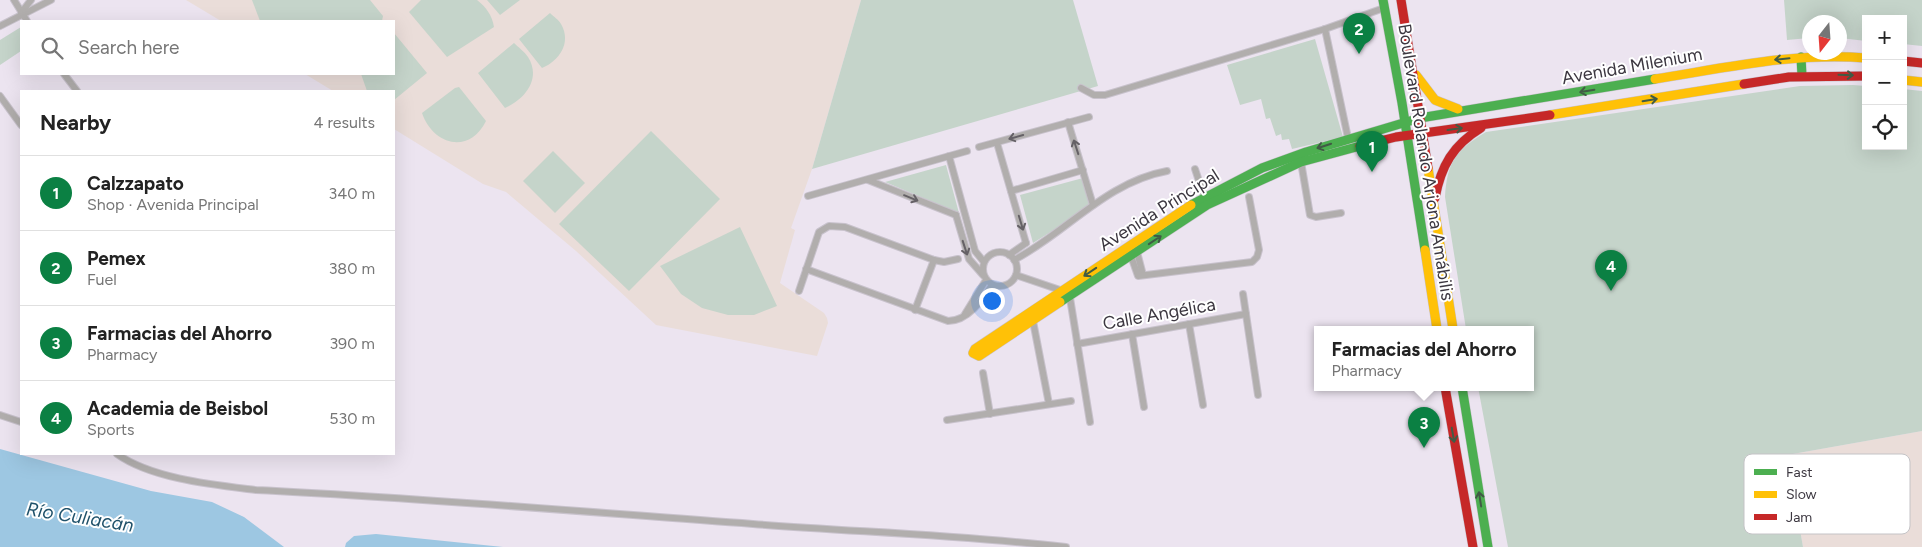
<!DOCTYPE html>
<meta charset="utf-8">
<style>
:root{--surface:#fff;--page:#f6f6f6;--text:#222;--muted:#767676;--line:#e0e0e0;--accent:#0b8043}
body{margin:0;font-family:Figtree,sans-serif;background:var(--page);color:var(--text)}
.controls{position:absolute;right:15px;top:15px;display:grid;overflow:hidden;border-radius:0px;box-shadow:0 5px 20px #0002}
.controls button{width:45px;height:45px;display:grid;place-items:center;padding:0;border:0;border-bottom:1px solid var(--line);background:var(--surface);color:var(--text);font:25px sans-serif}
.compass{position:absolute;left:1802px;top:15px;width:45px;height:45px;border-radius:50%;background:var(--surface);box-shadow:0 5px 20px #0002;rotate:197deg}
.you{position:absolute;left:991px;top:300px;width:18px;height:18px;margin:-12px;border:4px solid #fff;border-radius:50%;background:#1a73e8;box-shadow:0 0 0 8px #1a73e833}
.badge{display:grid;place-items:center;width:32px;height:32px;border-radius:50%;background:var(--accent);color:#fff;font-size:16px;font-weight:700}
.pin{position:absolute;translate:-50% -41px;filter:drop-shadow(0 1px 2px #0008)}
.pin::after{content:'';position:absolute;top:26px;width:18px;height:15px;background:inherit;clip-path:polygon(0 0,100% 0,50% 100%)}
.popup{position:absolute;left:1314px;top:326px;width:220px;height:65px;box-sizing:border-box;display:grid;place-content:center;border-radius:0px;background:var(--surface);filter:drop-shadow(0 1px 4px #0005);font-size:16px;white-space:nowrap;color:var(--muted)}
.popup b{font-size:19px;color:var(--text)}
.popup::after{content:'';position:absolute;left:50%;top:100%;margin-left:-10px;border:10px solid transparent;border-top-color:var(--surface)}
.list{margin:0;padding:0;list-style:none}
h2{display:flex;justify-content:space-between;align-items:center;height:65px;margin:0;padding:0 20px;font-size:21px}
h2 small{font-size:16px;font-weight:400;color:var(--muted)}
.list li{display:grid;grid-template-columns:32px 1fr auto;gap:15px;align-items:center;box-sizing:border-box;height:75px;padding:0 20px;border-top:1px solid var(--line)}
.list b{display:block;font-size:19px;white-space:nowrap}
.list p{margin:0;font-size:16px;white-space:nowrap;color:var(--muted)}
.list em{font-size:16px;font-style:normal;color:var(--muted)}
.icon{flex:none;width:28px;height:28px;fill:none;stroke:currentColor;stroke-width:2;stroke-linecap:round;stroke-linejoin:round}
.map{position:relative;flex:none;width:1922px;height:547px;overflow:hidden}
.search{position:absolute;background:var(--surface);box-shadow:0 5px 20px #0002;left:20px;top:20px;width:375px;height:55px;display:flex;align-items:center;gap:12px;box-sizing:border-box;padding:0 18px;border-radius:0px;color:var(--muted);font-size:19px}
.panel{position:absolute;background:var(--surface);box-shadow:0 5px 20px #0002;left:20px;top:90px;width:375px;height:365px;border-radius:0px}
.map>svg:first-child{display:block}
.education{fill:#eaddd9}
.green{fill:#c5d4ca}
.water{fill:#9dc7e2}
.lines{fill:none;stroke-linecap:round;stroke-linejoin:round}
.street-casing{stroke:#c8c2cc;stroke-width:8}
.fast-casing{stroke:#c8c2cc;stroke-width:10}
.slow-casing{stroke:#c8c2cc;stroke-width:10}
.jam-casing{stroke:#c8c2cc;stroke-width:10}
.street{stroke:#b1aead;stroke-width:6}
.fast{stroke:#4caf50;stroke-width:9}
.slow{stroke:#ffc107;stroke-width:9}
.jam{stroke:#c62828;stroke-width:9}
.oneway{stroke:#415b45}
.oneway2{stroke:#656166}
.labels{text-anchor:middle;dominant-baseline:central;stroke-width:4;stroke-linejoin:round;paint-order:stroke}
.street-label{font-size:18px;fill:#3c3740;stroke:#fff}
.water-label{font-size:19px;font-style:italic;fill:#1f516a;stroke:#fff}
.key{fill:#fff;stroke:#c4c3c6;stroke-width:1}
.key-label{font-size:14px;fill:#3c3740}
</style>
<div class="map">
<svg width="1922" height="547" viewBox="0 0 1922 547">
<rect width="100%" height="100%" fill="#ece4f0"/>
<!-- education -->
<g class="education">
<polygon points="186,0 861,0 812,169 791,228 795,230 780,283 824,313 827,318 828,323 817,356 656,325 576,251 506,192 483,184 394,129 394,91 333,91 305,74 394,74 394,21 221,21"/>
<polygon points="1922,431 1922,547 1803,547 1787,455"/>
</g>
<!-- green -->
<g class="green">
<polygon points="252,0 370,0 383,16 382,21 260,21"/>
<path d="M421,0H477C486,7 492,15 494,27L447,57L409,12Z"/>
<polygon points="487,0 520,0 500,15"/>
<polygon points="861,0 1073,0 1098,86 812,169"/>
<polygon points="1784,0 1922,0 1922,46 1903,44 1903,19 1866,19 1866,41 1840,38 1840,22 1810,22 1809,38 1787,40"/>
<path d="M550,13C553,16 559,20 561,24C572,43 559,61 542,68L519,39Z"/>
<polygon points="21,27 21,51 0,65 0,40"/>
<polygon points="394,33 427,73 394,100 394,91 367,91 361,74 394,74"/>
<polygon points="1315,39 1343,137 1292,149 1289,139 1282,140 1281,134 1276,136 1270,118 1266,119 1261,99 1240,105 1227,65"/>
<path d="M514,43C518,47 525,52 528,57C542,79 524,100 505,108L478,73Z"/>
<path d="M1853,85L1866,86V146H1903V89L1922,91V431L1787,455L1803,547H1508L1478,387H1530V329H1466L1445,197C1447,162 1456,150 1486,132L1800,86Z"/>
<path d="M459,87L486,121C469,155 433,145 422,113L455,88Z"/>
<polygon points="651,131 720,199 629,291 559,224"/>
<polygon points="553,151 585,183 555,213 523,181"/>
<polygon points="946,165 959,213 885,182"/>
<polygon points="1083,178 1092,206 1033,243 1020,195"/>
<polygon points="740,227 777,306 754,315 728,315 702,308 681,294 660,266"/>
</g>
<!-- water -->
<g class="water">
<polygon points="0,449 151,491 212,502 244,517 284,547 0,547"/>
<polygon points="376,534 503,547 345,547 346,543 354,536"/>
</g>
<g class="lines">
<defs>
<g id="street">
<polyline points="14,0 27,21"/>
<polyline points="21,13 31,0"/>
<polyline points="0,26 51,0"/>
<polyline points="1325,29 1348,138"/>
<polyline points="64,74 77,91"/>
<polyline points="1081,88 1094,95 1105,95 1325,29 1384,8"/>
<polyline points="0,96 21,125"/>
<polyline points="1068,122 1093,205"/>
<polyline points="997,143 1026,243"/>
<polyline points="979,147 1089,117"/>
<polyline points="949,156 975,251 984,262"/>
<polyline points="1301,162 1310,215 1316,217 1341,213"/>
<polyline points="1195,169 1207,205"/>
<polyline points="868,180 956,215"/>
<polyline points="1011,191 1083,170"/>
<polyline points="808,196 967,151"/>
<polyline points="956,215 969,259 983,275"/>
<circle cx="1000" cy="269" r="17"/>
<polyline points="1137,252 1143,275"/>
<polyline points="1009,255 1026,243"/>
<polyline points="1131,256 1138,276 1252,262 1257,257 1259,250 1249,197"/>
<path d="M1014,260C1066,233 1106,182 1167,171"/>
<path d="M806,269L948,321C968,321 982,300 992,285"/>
<polyline points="1016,275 1063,291 1070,298 1090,422"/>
<polyline points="799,291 819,232 829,226 845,227 934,260 944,262 958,259"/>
<polyline points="1243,294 1258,395"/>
<polyline points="915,310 934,260"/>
<polyline points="965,314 986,280"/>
<polyline points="1032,316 1049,404"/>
<polyline points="1189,324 1203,405"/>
<polyline points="1132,334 1144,407"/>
<polyline points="1077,344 1246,314"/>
<polyline points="983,373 990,414"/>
<polyline points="0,415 21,422"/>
<polyline points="947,420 1071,401"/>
<path d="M117,454C152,479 215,485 256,490C422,498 587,512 753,524C857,532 962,535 1066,547"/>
</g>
<g id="fast">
<polyline points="1383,0 1402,103 1425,250"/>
<polyline points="1801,57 1802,76"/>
<polyline points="1191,205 1262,168 1306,152 1420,118 1655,79"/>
<polyline points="1060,302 1207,205 1301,162 1360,146"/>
<polyline points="1462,387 1488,547"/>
</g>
<g id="slow">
<polyline points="1416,75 1435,100 1458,109"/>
<path d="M1655,79C1725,68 1795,52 1866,58"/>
<polyline points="1903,80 1922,82"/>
<polyline points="1550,115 1744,84"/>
<polyline points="1428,168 1453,329"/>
<polyline points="1425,250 1437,329"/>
<polyline points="1060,302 979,356 973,353 975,349 1191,205"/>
</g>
<g id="jam">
<polyline points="1401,0 1428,168"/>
<polyline points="1903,61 1922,63"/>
<polyline points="1744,84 1789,77 1866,76"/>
<polyline points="1360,146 1396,137 1550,115"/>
<path d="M1435,198C1441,166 1453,145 1481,128"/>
<polyline points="1445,387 1473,547"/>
</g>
</defs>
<!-- street casing -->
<use href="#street" class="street-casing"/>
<!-- fast casing -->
<use href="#fast" class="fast-casing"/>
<!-- slow casing -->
<use href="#slow" class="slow-casing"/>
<!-- jam casing -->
<use href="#jam" class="jam-casing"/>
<!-- street -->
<use href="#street" class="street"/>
<!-- fast -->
<use href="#fast" class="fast"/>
<!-- slow -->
<use href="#slow" class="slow"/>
<!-- jam -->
<use href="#jam" class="jam"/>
</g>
<!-- one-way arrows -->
<defs><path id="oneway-shaft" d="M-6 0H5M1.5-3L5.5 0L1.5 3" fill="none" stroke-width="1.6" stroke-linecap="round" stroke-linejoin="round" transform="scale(1.25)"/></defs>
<g class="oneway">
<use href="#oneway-shaft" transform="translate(1782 59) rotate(174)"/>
<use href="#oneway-shaft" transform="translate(1846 75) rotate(2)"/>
<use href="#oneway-shaft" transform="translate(1587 91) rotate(170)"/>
<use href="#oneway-shaft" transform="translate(1650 100) rotate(-9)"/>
<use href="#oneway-shaft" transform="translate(1455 129) rotate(-8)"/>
<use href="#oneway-shaft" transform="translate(1324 146) rotate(162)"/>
<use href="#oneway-shaft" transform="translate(1155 240) rotate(-34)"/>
<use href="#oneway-shaft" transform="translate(1090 272) rotate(146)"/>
<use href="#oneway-shaft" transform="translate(1453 435) rotate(80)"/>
<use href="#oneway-shaft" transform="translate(1480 499) rotate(-99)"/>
</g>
<g class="oneway2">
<use href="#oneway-shaft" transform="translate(1016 137) rotate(164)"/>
<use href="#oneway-shaft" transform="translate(1076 147) rotate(-108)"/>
<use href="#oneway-shaft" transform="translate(911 198) rotate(22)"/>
<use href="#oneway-shaft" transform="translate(1021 223) rotate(73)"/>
<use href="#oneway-shaft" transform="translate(965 248) rotate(72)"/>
</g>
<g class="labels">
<!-- street labels -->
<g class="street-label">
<text transform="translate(1632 66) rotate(-10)">Avenida Milenium</text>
<text transform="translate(1426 162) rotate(81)">Boulevard Rolando Arjona Amábilis</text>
<text transform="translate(1159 210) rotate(-32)">Avenida Principal</text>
<text transform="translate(1159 314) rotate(-10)">Calle Angélica</text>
</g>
<!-- water labels -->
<g class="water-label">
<text transform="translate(80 517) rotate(9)">Río Culiacán</text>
</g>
</g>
<!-- legend -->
<rect x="1744" y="454" width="166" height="80" rx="8" class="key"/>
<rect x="1754" y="469" width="23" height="6" fill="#4caf50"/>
<rect x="1754" y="491" width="23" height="7" fill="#ffc107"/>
<rect x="1754" y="514" width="23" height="6" fill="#c62828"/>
<g class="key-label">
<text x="1786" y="477">Fast</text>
<text x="1786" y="499">Slow</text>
<text x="1786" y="522">Jam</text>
</g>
</svg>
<div class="controls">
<button>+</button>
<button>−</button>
<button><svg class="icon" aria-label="locate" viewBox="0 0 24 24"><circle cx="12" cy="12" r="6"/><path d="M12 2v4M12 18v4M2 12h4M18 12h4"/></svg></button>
</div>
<svg class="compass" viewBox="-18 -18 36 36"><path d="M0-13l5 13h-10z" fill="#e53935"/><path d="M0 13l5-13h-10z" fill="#767676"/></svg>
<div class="you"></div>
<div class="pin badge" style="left:1372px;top:172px">1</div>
<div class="pin badge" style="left:1359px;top:54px">2</div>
<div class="pin badge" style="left:1424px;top:448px">3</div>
<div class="popup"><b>Farmacias del Ahorro</b>Pharmacy</div>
<div class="pin badge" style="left:1611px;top:291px">4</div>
<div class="search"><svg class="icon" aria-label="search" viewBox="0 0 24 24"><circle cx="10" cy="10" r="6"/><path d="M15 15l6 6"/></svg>Search here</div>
<section class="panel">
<h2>Nearby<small>4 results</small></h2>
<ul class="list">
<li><span class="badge">1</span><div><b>Calzzapato</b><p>Shop · Avenida Principal</p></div><em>340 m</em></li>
<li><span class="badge">2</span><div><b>Pemex</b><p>Fuel</p></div><em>380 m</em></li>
<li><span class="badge">3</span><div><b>Farmacias del Ahorro</b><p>Pharmacy</p></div><em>390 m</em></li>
<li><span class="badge">4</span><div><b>Academia de Beisbol</b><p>Sports</p></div><em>530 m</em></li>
</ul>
</section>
</div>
